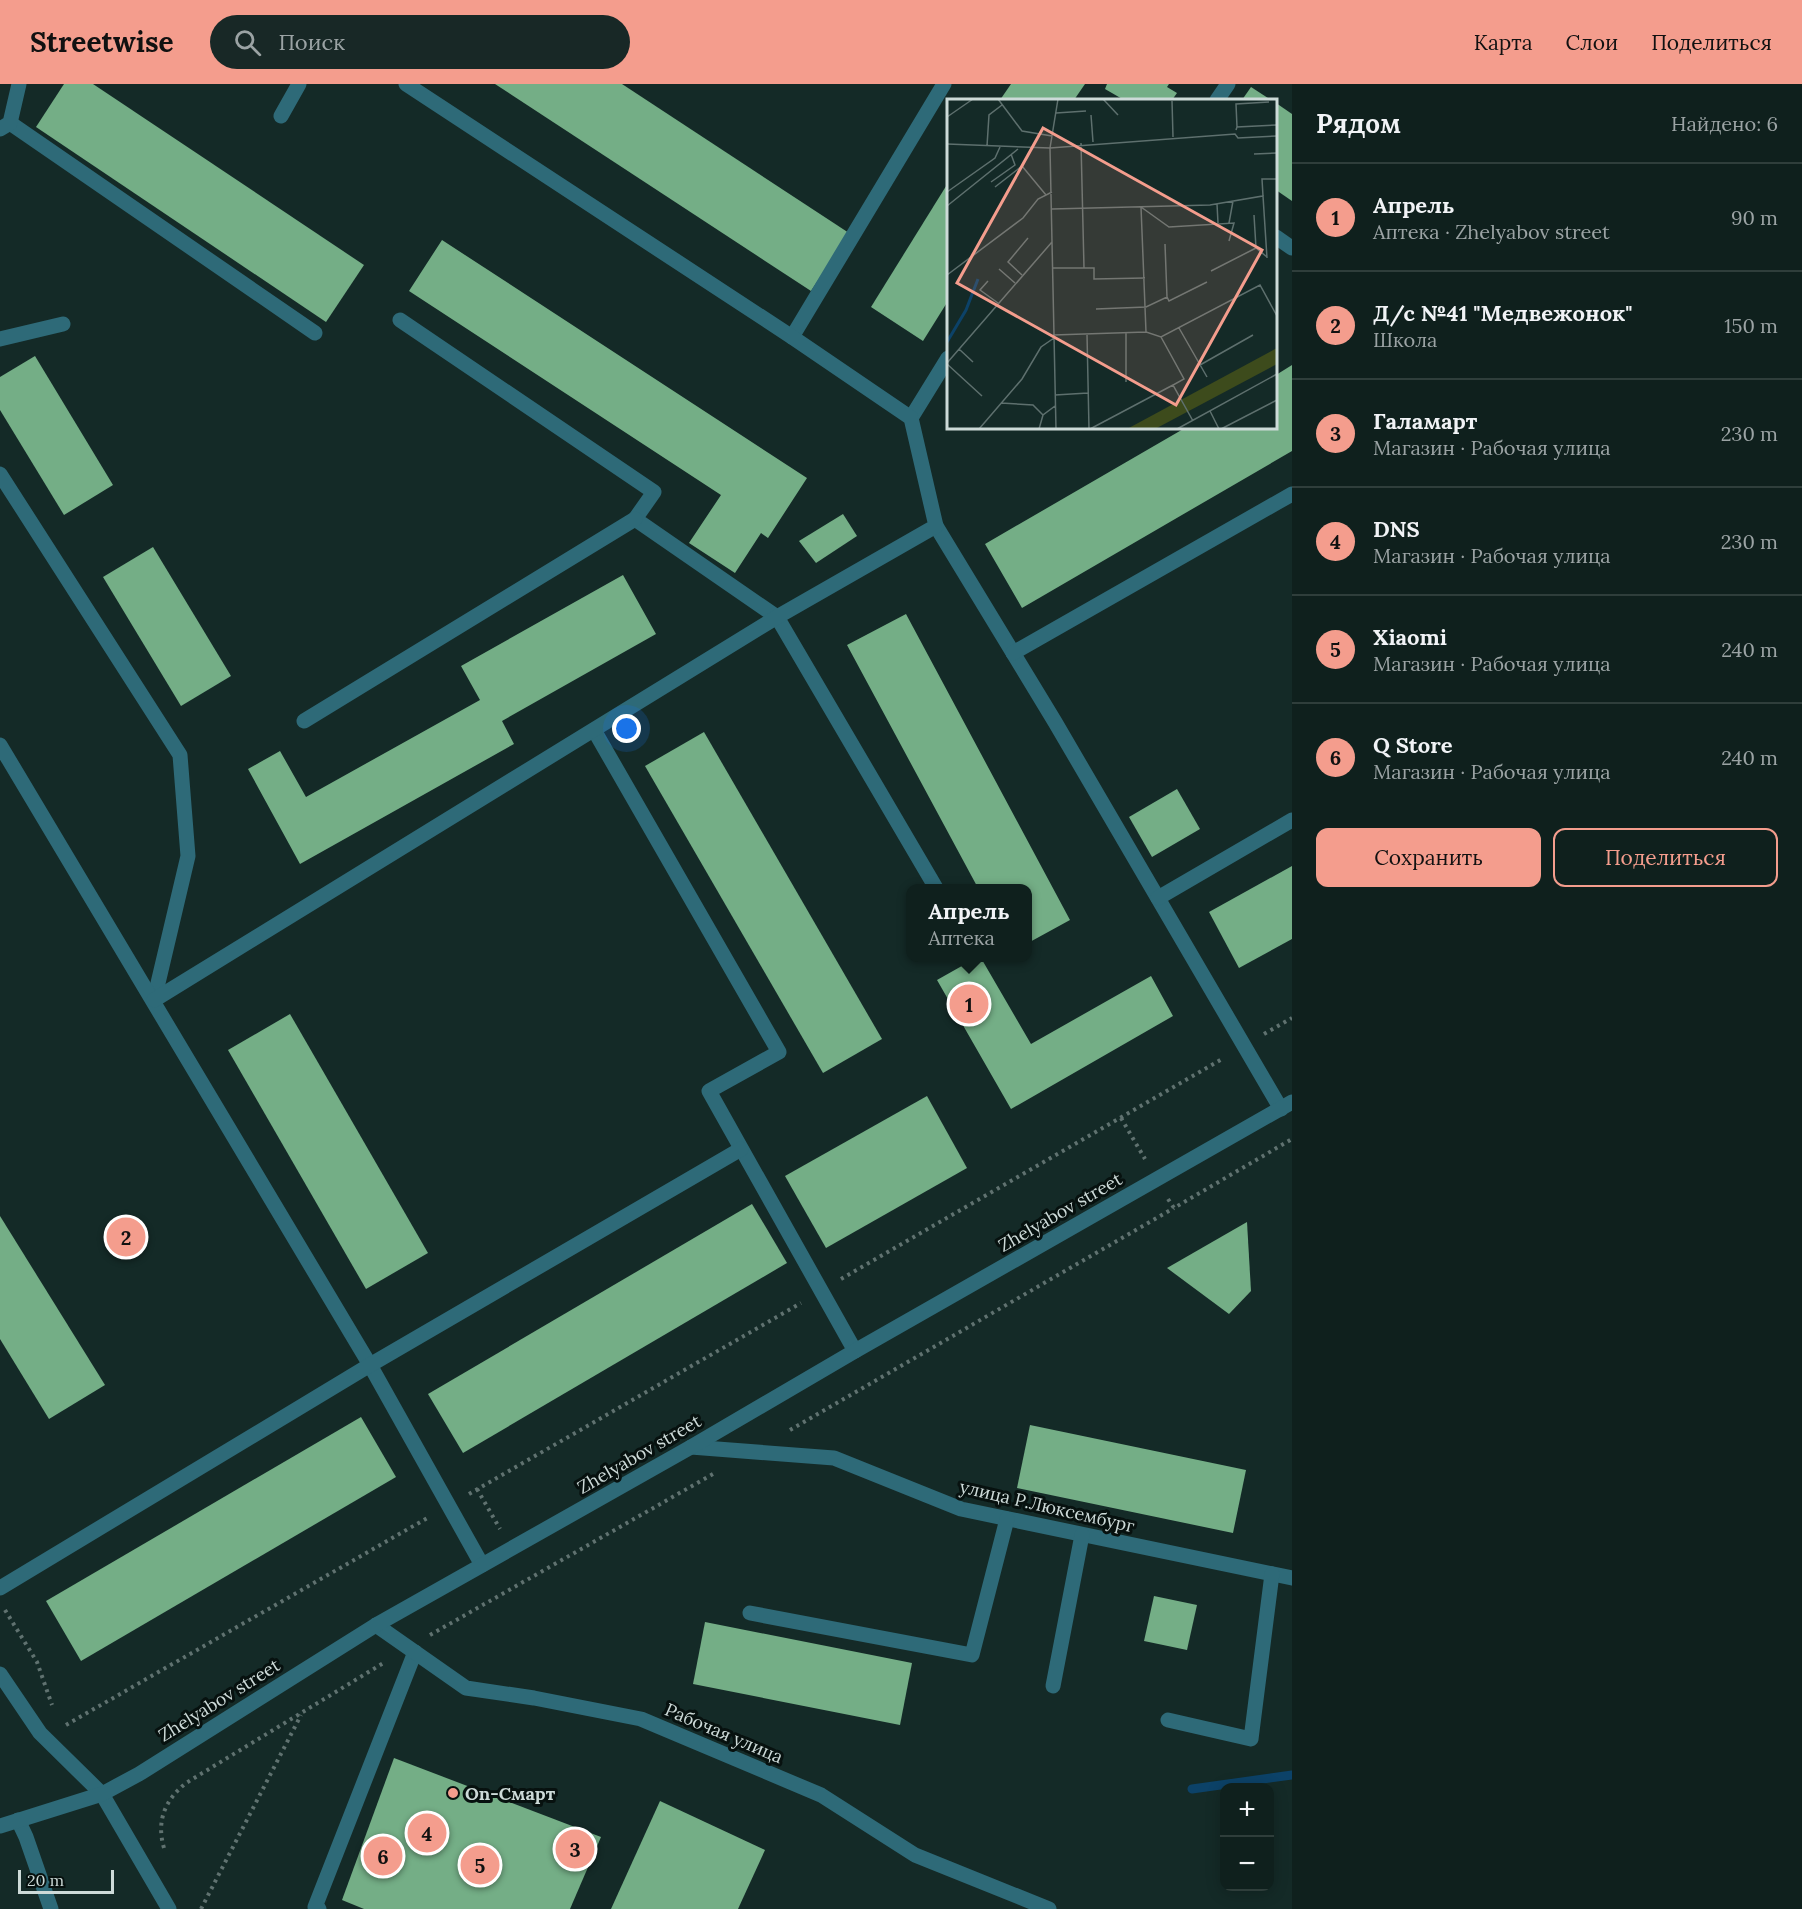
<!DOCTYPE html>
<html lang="ru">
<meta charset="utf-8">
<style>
:root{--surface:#0f201d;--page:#182826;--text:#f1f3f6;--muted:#9ba3a4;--line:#2f3e3b;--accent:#f49d8d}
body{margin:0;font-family:Lora,serif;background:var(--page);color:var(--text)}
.controls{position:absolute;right:18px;bottom:18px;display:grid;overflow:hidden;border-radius:12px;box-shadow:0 3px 15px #0003}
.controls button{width:54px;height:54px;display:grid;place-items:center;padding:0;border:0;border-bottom:2px solid var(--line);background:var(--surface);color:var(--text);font:30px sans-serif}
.scale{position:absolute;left:18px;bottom:15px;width:96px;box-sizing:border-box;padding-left:6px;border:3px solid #cddad8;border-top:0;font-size:16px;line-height:21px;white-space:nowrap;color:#cddad8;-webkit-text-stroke:4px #07110f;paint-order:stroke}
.you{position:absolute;left:627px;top:645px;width:21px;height:21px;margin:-15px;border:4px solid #fff;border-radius:50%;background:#1a73e8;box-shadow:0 0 0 9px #1a73e833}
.badge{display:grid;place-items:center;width:39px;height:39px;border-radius:50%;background:var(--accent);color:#111;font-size:20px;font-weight:700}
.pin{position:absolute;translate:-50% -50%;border:3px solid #fff;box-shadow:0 2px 6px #0006}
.popup{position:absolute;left:906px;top:800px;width:126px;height:78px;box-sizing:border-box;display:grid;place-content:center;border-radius:12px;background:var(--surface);filter:drop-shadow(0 2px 4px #0005);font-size:20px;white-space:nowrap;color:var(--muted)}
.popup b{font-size:22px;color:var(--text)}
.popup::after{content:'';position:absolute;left:50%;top:100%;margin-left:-12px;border:12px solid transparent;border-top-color:var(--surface)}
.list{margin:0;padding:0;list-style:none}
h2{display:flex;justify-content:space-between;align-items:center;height:78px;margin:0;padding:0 24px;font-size:26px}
h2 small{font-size:20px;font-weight:400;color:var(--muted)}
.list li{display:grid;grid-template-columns:39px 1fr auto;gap:18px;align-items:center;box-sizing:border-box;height:108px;padding:0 24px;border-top:2px solid var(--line)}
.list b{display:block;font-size:22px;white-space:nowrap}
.list p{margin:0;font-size:20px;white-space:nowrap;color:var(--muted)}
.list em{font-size:20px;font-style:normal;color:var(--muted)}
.actions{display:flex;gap:12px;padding:18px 24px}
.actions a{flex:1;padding:14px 0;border:2px solid var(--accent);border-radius:12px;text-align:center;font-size:21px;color:var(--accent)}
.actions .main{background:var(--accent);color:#111}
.icon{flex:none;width:33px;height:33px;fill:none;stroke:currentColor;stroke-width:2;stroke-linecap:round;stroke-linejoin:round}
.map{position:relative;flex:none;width:1292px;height:1825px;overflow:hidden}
header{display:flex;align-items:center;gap:36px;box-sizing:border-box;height:84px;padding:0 30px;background:var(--accent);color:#111}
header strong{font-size:28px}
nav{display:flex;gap:33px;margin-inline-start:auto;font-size:21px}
.search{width:420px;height:54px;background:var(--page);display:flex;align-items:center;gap:15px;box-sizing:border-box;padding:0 21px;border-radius:33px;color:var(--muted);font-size:22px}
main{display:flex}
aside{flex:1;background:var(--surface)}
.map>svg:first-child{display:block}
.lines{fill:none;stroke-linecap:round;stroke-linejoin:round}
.stream{stroke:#0c4268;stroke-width:9}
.building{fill:#74ae86}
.path{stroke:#607270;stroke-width:4;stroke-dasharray:3 4.5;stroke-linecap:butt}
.service{stroke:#2e6a78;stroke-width:15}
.minor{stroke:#2e6a78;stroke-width:15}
.tertiary{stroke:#2e6a78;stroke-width:15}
.poi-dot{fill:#f49d8d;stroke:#07110f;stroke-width:2}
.labels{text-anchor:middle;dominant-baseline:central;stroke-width:6;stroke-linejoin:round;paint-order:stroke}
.street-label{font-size:18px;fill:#cddad8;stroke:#07110f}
.poi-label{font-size:18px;font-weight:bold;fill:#cddad8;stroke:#07110f;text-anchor:start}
.inset-river{fill:none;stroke:#0c4268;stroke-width:3}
.inset-road{fill:none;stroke:#5e706e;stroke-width:1.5}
.view{fill:#f49d8d;fill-opacity:0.15;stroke:#f49d8d;stroke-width:3}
.inset-edge{fill:none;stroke:#cddad8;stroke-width:3}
</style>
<header>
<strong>Streetwise</strong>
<div class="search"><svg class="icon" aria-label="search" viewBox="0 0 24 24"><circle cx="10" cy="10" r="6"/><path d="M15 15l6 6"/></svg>Поиск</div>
<nav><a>Карта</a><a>Слои</a><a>Поделиться</a></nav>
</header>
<main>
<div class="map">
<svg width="1292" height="1825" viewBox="0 0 1292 1825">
<rect width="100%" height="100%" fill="#142a27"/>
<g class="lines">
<!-- stream -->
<polyline class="stream" points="1192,1705 1292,1691"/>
</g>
<!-- building -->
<g class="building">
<polygon points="64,0 93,0 364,181 326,238 36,43"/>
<polygon points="495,0 622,0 849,149 811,207"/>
<polygon points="1011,0 1085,0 1074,16 1000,16"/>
<polygon points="1107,0 1169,0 1167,3 1177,9 1172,16 1124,16 1105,5"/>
<polygon points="1251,3 1271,16 1242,16"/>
<polygon points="1276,19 1292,30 1292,117 1276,106"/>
<polygon points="948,99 948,217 923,257 871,223"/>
<polygon points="442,156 807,394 768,454 761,449 735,489 689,459 721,411 409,207"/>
<polygon points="35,272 113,401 64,431 0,326 0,293"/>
<polygon points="1292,281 1292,367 1022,524 985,460 1185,344 1276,344 1276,291"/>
<polygon points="843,430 857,452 816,479 799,457"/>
<polygon points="153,463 231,592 181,622 103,493"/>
<polygon points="623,491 656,550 502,637 514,660 300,780 248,685 280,667 306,713 480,616 461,582"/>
<polygon points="906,530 1070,836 1028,859 1028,804 978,804 847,561"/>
<polygon points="704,648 882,955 823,989 645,682"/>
<polygon points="1177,705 1200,745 1152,773 1129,733"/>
<polygon points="1292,782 1292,855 1239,884 1209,828"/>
<polygon points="976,874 981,874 1031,960 1151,892 1173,932 1011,1025 937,896"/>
<polygon points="290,930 428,1169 366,1205 228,966"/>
<polygon points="927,1012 967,1084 826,1164 785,1092"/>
<polygon points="752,1120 787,1179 463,1369 428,1310"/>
<polygon points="0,1132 105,1301 49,1335 0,1255"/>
<polygon points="1247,1138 1251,1207 1229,1230 1167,1184"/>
<polygon points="361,1333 396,1393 81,1577 46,1517"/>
<polygon points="1030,1341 1246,1386 1233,1449 1017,1404"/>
<polygon points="1154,1512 1197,1521 1187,1566 1144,1557"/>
<polygon points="705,1538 912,1579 900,1641 693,1600"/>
<polygon points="394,1674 601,1753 570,1825 364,1825 342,1816"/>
<polygon points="660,1717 765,1766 738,1825 611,1825"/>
</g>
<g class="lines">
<!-- path -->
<g class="path">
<polyline points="1264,950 1292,934"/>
<polyline points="1121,1034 1145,1075"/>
<polyline points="1168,1115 1174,1124 1292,1055"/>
<polyline points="841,1195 1224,974"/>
<polyline points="790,1346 1174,1124"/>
<polyline points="477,1405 500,1445"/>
<polyline points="469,1410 801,1219"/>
<polyline points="5,1526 37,1578 52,1621"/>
<polyline points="430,1551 713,1390"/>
<polyline points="66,1641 429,1433"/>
<path d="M164,1764C156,1737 165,1716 186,1699L385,1578"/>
<polyline points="201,1825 301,1631"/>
</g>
<!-- service -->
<g class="service">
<polyline points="1217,16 1228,0"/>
<polyline points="281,32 299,0"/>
<polyline points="10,39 315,249"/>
<polyline points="0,45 10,39 19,0"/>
<polyline points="1276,153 1292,164"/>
<polyline points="400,236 654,408 635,435 777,533 936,804"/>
<polyline points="792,253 944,0"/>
<polyline points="0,255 63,240"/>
<polyline points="911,334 948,274"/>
<polyline points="0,390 180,671 188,772 154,916"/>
<polyline points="936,442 1055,638 1281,1025"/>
<polyline points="1013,569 1292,410"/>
<polyline points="304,637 635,435"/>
<polyline points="594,646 779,968 709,1007 855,1267"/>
<polyline points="0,661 370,1281 482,1481"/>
<polyline points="1158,814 1292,736"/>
<polyline points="154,916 777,533 936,442 911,334 792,253 406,0"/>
<polyline points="691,1363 834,1374 961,1425 1292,1494"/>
<polyline points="0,1504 370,1281 741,1065"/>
<polyline points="750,1529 972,1571 1007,1435"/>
<polyline points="1053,1602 1082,1451"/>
<polyline points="1168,1636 1251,1655 1272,1490"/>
<polyline points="319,1825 315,1823 415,1568"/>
</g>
<!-- minor -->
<g class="minor">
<polyline points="376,1541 466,1604 534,1614 641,1635 821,1711 915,1771 1049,1825"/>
<polyline points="0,1590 40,1649 102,1710"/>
</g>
<!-- tertiary -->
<g class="tertiary">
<polyline points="102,1710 169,1825"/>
<polyline points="18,1736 26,1753 51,1825"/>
<polyline points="0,1742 102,1710 139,1690 376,1541 691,1363 855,1267 1292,1018"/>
</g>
</g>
<!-- markers -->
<circle class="poi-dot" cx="453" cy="1709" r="6"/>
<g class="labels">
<!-- street labels -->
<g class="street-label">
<text transform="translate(1060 1128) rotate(-30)">Zhelyabov street</text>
<text transform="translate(639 1370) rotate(-30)">Zhelyabov street</text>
<text transform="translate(1047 1422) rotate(13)">улица Р.Люксембург</text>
<text transform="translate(219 1616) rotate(-32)">Zhelyabov street</text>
<text transform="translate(724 1649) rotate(23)">Рабочая улица</text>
</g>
<!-- poi labels -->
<g class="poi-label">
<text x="465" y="1709">On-Смарт</text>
</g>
</g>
<!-- overview -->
<g transform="translate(947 15)">
<rect width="330" height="330" fill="#142a27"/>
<path d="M330,249V265L208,330H180Z" fill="#3d4b1c"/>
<path class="inset-river" d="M0,243L19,211L31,180"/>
<path class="inset-road" d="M51,0L75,32L105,37M156,0L171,16M225,2L226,38M109,14L139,12M144,16L146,43M0,18L26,0M290,28L289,5L322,3M289,31L290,28L330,26M134,44L137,169M0,45L103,49L288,35L291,39L330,37M40,47L42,16L55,6M307,55L330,54M44,83L68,66L64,55M48,88L75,67L99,96M0,93L48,59L53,48M316,97L315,80H330M270,105L271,124M0,107L71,50M194,108L199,233L214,238L313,186L330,217M194,108L222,128L287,124L282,142M105,110L263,106L316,97L320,159M307,116L309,149L320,158M282,124L286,102M218,145L220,198M106,169H147V180L198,179M52,170L68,184M264,172L309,149M0,176L76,119L91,100L105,93M75,176L61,163L81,139M41,182L33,191L51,204M149,210L199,208L220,198L222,202L260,183M232,229L260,278M179,234V283M140,235L142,330M106,236L199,233M214,238L237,280L226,286L246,322M12,250L26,263M0,264L105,143M0,265L35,297M253,266L306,236M108,296L141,294M54,304L86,306L96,316M263,312L272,330M32,330L75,280L94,248L107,239M92,330L96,316L108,307M109,330L103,49L111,0M143,330L226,286M230,330L330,275M274,330L330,301"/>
<path class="view" d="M96,29L315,151L229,306L10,184Z"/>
<rect width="330" height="330" class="inset-edge"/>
</g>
</svg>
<div class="controls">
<button>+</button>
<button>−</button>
</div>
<div class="scale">20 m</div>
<div class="you"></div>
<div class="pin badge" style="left:969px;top:920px">1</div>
<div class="popup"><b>Апрель</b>Аптека</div>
<div class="pin badge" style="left:126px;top:1153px">2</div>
<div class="pin badge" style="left:575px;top:1765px">3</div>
<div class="pin badge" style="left:427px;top:1749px">4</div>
<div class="pin badge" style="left:480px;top:1781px">5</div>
<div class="pin badge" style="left:383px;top:1772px">6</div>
</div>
<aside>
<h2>Рядом<small>Найдено: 6</small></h2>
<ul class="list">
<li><span class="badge">1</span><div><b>Апрель</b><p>Аптека · Zhelyabov street</p></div><em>90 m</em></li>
<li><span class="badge">2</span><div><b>Д/с №41 &quot;Медвежонок&quot;</b><p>Школа</p></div><em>150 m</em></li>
<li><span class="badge">3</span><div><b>Галамарт</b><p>Магазин · Рабочая улица</p></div><em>230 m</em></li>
<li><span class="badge">4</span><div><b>DNS</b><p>Магазин · Рабочая улица</p></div><em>230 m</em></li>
<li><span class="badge">5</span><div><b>Xiaomi</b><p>Магазин · Рабочая улица</p></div><em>240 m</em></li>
<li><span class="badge">6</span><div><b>Q Store</b><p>Магазин · Рабочая улица</p></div><em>240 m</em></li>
</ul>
<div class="actions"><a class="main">Сохранить</a><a>Поделиться</a></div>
</aside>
</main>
